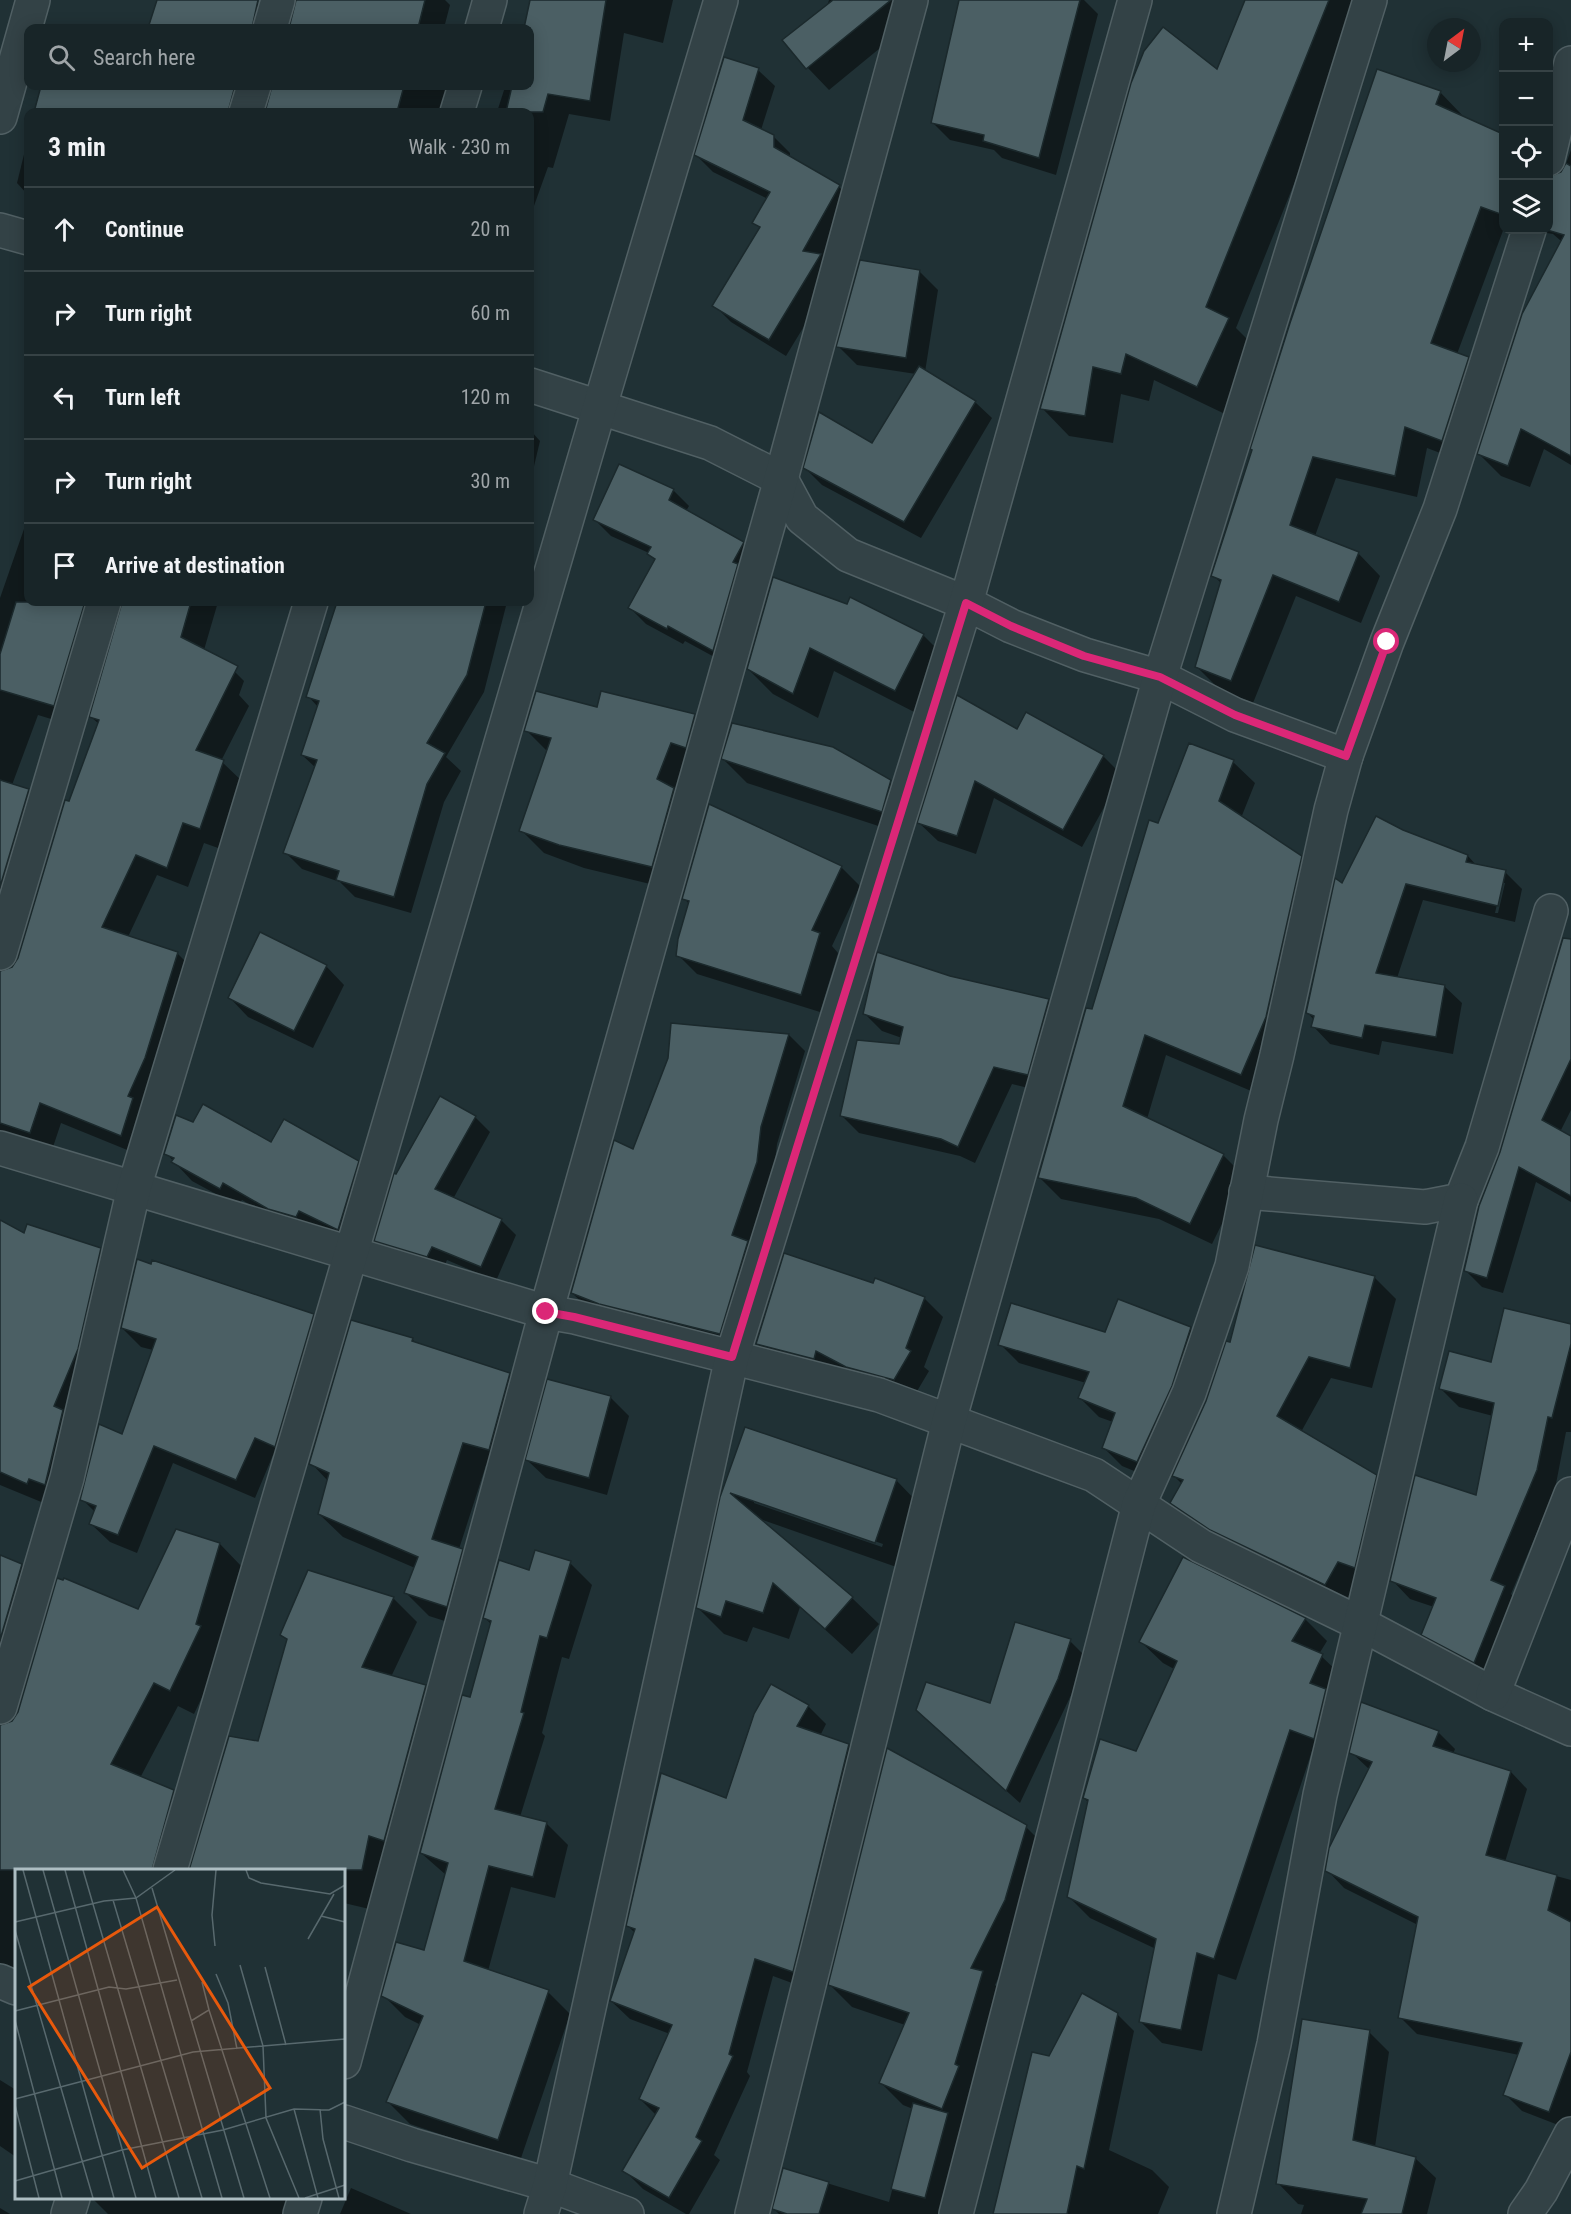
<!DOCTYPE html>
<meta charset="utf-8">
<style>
:root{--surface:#182528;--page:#212d30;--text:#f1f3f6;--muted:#9fa5a8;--line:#364245}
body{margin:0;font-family:"Roboto Condensed",sans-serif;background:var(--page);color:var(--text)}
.controls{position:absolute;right:18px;top:18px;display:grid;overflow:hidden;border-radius:12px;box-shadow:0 3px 15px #0003}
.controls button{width:54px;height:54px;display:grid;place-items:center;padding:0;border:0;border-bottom:2px solid var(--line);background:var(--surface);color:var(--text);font:30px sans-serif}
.compass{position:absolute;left:1427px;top:18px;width:54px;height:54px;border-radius:50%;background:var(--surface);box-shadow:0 3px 15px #0003;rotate:32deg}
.stop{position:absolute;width:18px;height:18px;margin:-14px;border:4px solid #db2777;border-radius:50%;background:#fff}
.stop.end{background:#db2777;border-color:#fff;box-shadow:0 2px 6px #0008}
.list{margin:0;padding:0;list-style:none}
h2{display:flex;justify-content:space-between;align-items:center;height:78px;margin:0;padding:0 24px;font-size:26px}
h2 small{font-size:20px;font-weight:400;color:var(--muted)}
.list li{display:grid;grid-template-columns:39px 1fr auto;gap:18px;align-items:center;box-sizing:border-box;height:84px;padding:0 24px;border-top:2px solid var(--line)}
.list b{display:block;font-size:22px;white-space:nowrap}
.list em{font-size:20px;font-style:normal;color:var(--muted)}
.icon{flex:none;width:33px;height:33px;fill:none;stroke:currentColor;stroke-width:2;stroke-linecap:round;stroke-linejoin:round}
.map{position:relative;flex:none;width:1571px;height:2214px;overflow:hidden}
.search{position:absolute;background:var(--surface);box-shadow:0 3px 15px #0003;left:24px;top:24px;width:510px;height:66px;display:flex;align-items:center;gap:15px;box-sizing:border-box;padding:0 21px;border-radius:12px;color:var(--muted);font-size:22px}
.panel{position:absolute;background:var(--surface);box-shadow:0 3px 15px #0003;left:24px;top:108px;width:510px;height:498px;border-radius:12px}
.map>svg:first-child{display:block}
.shadow{fill:#0007;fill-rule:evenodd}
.building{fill:#4b5f64;stroke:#1b292c;stroke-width:1.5}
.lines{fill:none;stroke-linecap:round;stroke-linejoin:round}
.minor-casing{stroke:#516064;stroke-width:36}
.minor{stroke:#334246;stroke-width:33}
.route{stroke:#db2777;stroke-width:8}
.inset-road{fill:none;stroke:#58696e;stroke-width:1.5}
.view{fill:#e8590c;fill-opacity:0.15;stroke:#e8590c;stroke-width:3}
.inset-edge{fill:none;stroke:#adbec3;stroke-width:3}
</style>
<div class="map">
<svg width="1571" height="2214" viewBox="0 0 1571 2214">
<rect width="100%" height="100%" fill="#203135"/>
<!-- shadow -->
<g class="shadow">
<polygon points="159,0 249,0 257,3 278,24 277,28 149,28"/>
<polygon points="298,0 445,0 450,5 444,28 291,28"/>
<polygon points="532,0 673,0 663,43 624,33 610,121 569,114 553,168 548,167 530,217 530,112 497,112 505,87 512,89 513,86 530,86 530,28 526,28"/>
<polygon points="829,0 919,0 885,44 829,90 808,68 784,40 827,6"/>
<polygon points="960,0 1084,0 1098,14 1056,175 1002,158 994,150 950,140 933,123"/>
<polygon points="1246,0 1368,0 1236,328 1256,348 1225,414 1154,380 1149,401 1121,394 1113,443 1069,436 1042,408 1218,71"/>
<polygon points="58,24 74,28 57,28"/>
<polygon points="758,70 775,86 761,130 773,136 790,153 790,158 839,187 856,203 837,272 786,356 731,322 714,305 760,228 754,222 768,199 713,172 696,155"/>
<polygon points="42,86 457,86 449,112 267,112 274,87 262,93 253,112 35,112"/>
<polygon points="1440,92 1462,115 1461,117 1504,136 1504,228 1457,354 1468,358 1490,380 1464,462 1427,448 1417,497 1336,478 1315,536 1358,553 1380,576 1361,623 1296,596 1253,703 1219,689 1197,667 1222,584 1213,575"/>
<polygon points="28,138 28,195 17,183"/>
<polygon points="1571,150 1571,465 1544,449 1530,487 1501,476 1479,454 1561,241 1553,234 1547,233 1538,240 1507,230 1548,230 1548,166 1553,171 1552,180 1563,172"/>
<polygon points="919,271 938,290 925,372 975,402 992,418 921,538 822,485 805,468 873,445 916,374 857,365 838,346"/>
<polygon points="530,430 540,441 530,483"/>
<polygon points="673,490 689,506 686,511 743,543 759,559 729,665 685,641 683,644 646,624 630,608 656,561 649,553 611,536 595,520"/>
<path d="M24,529L28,531V602H218L204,650L223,660L244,681L239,695L249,706L221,761L244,783L221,849L204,843L188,887L157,875L128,937L177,953L198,974L142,1156L61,1123L51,1153L0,1135V598ZM120,604H124L91,717L99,724L70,803L19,959L14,967L2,972L49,811L28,790L12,785L38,715L74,726L111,610Z"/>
<polygon points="774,579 923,635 948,660 920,715 834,671 818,718 773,694 748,669"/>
<polygon points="348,602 507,602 484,692 446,757 461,771 444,802 411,913 355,897 340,882 302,869 285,852 316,768 302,755 318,707 308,696 330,627"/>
<polygon points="598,709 694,715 718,739 675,890 584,868 544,853 521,830 548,752 526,730"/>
<polygon points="1017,731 1103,756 1122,775 1082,847 994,798 976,854 938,841 919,823"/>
<polygon points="723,759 890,782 915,806 906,835 747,783"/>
<polygon points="1233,762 1255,783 1241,818 1301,857 1322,879 1263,1096 1166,1055 1147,1119 1223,1155 1245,1177 1212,1244 1159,1219 1061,1199 1040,1178 1093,1011 1159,825"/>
<path d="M1468,856L1477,866L1505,872L1522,889L1515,922L1423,900L1397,978L1444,986L1462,1003L1453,1054L1382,1041L1379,1055L1330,1044L1313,1026L1314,1020L1307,1012L1343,885ZM1502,883H1505L1498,913H1495Z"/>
<polygon points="841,867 860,886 832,946 838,953 820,1012 697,974 678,955 689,904 684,898"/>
<polygon points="1571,951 1571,1110 1560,1132 1571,1138 1571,1202 1536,1182 1503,1293 1482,1287 1465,1270 1501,1153"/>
<polygon points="326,966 344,985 313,1048 248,1017 230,998"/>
<polygon points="950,978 1048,1001 1066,1018 1045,1092 1012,1084 975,1163 960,1156 859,1133 842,1116 900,1046 902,1038 882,1031 865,1014"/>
<polygon points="672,1025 789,1035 805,1051 777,1144 773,1179 736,1349 589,1309 572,1293 634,1151 670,1059"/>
<polygon points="441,1098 475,1117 490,1132 453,1199 501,1220 516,1235 496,1281 447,1260 442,1271 391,1255 376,1240 397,1176"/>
<polygon points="194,1124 271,1144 358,1162 377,1181 357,1247 288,1227 242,1200 238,1206 192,1181 166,1153"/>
<polygon points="0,1222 25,1236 100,1249 124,1273 51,1506 0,1485"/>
<polygon points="1374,1277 1396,1299 1372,1388 1331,1378 1301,1432 1376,1476 1397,1498 1376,1588 1346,1606 1193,1524 1171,1502 1182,1484 1174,1476 1231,1344"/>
<polygon points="874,1285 924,1298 943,1317 924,1367 929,1371 913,1398 776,1362 757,1344"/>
<polygon points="1119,1300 1191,1329 1209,1347 1156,1480 1122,1466 1103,1447 1113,1422 1099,1417 1080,1398 1086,1383 1019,1363 1000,1344 1105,1334"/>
<polygon points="313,1315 332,1334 293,1465 273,1455 255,1498 173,1463 137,1553 110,1542 91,1524 95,1512 82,1499 123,1436 153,1350 141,1347 122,1328"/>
<polygon points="1571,1326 1571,1432 1566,1432 1555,1489 1511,1594 1522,1605 1492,1680 1441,1652 1423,1634 1434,1607 1410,1599 1392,1580 1477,1497 1493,1416 1459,1407 1441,1389"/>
<polygon points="412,1339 417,1344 509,1374 533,1398 512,1473 486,1465 459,1549 485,1573 470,1629 429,1616 406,1593 415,1568 343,1537 319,1514 328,1481 311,1463"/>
<polygon points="610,1397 629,1416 607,1495 546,1478 527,1460"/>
<path d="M746,1429L896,1480L922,1507L902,1569L760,1519L852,1598L879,1624L852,1654L800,1607L789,1639L753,1627L747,1642L724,1634L698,1608ZM754,1499L883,1544L882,1547L754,1503Z"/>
<polygon points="220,1544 243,1568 224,1651 194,1714 178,1706 140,1778 173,1792 197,1815 181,1870 16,1870 16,1986 0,1978 0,1556 22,1565 45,1589 5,1726 14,1722 139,1611"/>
<polygon points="570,1563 592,1585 569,1659 562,1657 542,1733 545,1736 520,1817 546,1823 568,1845 555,1898 511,1887 488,1971 548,1992 570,2014 520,2161 410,2124 388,2102 421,2025 405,2017 383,1995 425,1952 446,1875 421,1853 471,1699 492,1625 485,1618 530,1571"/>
<polygon points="393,1598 417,1622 391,1677 425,1686 449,1710 382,1912 344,1903 344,1870 191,1870 230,1737 259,1742 288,1641 281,1635"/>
<polygon points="1305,1619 1327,1641 1319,1654 1343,1677 1336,1760 1312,1751 1236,1980 1218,1974 1202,2051 1162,2043 1140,2021 1156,1949 1090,1918 1068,1896 1089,1803 1084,1798 1137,1753 1174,1669 1163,1663 1141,1642"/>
<polygon points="1070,1641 1084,1655 1072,1693 1020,1803 932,1724 991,1705"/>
<polygon points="808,1706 826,1724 820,1736 849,1745 867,1764 811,1990 773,1976 747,2072 750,2076 714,2155 720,2160 689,2214 686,2214 643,2189 624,2170 656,2115 640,2099 670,2034 630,2019 611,2001 635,1933 628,1926 727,1800"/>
<polygon points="1438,1732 1455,1749 1453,1754 1511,1772 1527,1789 1505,1862 1571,1880 1571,2115 1566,2128 1522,2111 1505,2094 1519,2055 1417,2034 1400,2017 1418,1925 1344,1888 1327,1870 1370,1770 1351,1752"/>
<polygon points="1026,1827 1048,1849 1026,1922 995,1985 1005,1995 940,2214 779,2214 774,2209 784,2170 889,2202 913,2109 903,2105 881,2083 905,2025 852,2007 830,1985"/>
<polygon points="1117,2014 1134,2031 1109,2150 1152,2170 1169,2187 1158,2214 998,2214 1049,2058"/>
<polygon points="1369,2032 1389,2052 1375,2147 1415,2158 1436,2178 1427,2214 1301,2214 1304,2205 1298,2204 1278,2183"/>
<polygon points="0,2080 16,2090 16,2157 0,2146"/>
<polygon points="351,2188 411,2214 340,2214"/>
<polygon points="94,2198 300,2198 291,2214 108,2214 94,2200"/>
<polygon points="0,2208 10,2214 0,2214"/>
</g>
<!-- building -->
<g class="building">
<polygon points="157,0 258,0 252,28 148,28"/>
<polygon points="296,0 425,0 418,28 289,28"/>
<polygon points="530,0 606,0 590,101 548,94 543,112 506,112 512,86 530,86 530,28 524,28"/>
<polygon points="833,0 891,0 806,69 782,40"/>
<polygon points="959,0 1080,0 1039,158 983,141 984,135 931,123"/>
<polygon points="1245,0 1329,0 1206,307 1229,318 1197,387 1126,354 1121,374 1093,367 1085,416 1040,409 1131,83 1144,51 1163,27 1217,69"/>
<polygon points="724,57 759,68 743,120 774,135 774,147 840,185 803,251 821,254 769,340 712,306 760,227 752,223 770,192 694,155"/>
<polygon points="1377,69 1441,91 1436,104 1503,134 1503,215 1481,207 1431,343 1469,357 1442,441 1405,427 1395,476 1313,457 1290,525 1359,552 1339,602 1273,575 1231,681 1195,667 1221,580 1211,576 1252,450 1250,449 1290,323"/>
<polygon points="41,86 235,86 228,112 34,112"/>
<polygon points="272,86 404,86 397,112 265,112"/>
<polygon points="1566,163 1571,166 1571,456 1521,429 1508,466 1477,454 1522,314 1564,235 1547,230 1548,177 1561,172"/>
<polygon points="860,260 920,270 906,358 836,347"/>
<polygon points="919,366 976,401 904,522 803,468 819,412 872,443"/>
<polygon points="619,464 674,489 669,500 744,542 733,562 738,564 713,651 668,626 667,629 628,608 655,559 647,554 651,547 593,520"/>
<polygon points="773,577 847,604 850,597 924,634 895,691 810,648 793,694 747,669"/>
<polygon points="16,602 85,602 54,706 0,690 0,654"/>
<polygon points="122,602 191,602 181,637 238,666 196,750 224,760 200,829 183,823 167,868 136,855 102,927 178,952 145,1058 128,1096 133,1098 121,1136 40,1103 30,1133 0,1123 0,971 12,967 18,958 65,800 69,801 99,720 89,717"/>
<polygon points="337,602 486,602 467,675 427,743 445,753 427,784 394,897 336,880 339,871 283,853 317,760 301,755 319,701 306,697"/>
<polygon points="536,691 597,707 601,691 695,714 686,748 671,743 657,779 674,788 652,867 559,845 519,831 551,738 524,731"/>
<polygon points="957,695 1017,729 1026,712 1104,755 1063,830 975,781 957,836 917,823"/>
<polygon points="732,723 833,747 891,780 882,812 721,759"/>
<polygon points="1189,743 1234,760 1219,801 1302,856 1266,1017 1241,1075 1145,1035 1123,1106 1224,1154 1190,1224 1136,1198 1038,1178 1086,1008 1092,1009 1149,820 1158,823"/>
<polygon points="0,780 29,789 0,887"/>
<polygon points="709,804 842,866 812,930 820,933 801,995 676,956 678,939 689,901 682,899"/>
<polygon points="1376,816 1403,830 1468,855 1466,862 1506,870 1498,906 1406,884 1376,973 1445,985 1436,1037 1365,1025 1362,1038 1311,1027 1314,1016 1306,1013 1335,878 1342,883"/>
<polygon points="260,932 327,965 294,1031 228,998"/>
<polygon points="1563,938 1571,939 1571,1059 1542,1120 1571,1136 1571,1196 1519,1167 1487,1278 1464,1271 1479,1206 1500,1152"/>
<polygon points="877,952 950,976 1049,999 1028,1075 994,1067 958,1147 941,1139 840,1116 857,1040 899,1044 903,1027 863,1014"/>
<polygon points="671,1023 789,1034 761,1127 757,1162 732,1235 748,1241 720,1334 599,1304 571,1293 614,1140 633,1149 668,1058"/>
<polygon points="440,1096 476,1116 435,1189 502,1219 481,1267 432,1247 427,1257 374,1241 394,1173 396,1174"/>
<polygon points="203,1104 271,1142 284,1119 359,1161 338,1230 299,1211 296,1217 268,1209 223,1183 220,1189 171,1162 174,1158 164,1154 176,1115 193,1122"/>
<polygon points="0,1220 24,1233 27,1224 101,1248 78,1349 54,1406 63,1410 45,1485 29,1479 27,1484 0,1472"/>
<polygon points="1255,1245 1375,1276 1350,1368 1309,1357 1277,1416 1377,1475 1355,1568 1338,1562 1325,1585 1210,1530 1170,1503 1183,1480 1172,1476 1206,1401 1226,1341 1230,1342"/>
<polygon points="784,1253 873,1283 875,1278 925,1297 906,1348 911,1351 894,1380 846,1367 816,1351 814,1359 756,1344"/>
<polygon points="137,1259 151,1264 152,1260 314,1314 275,1447 255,1438 236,1480 154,1446 118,1535 89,1524 96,1506 80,1500 99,1424 122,1434 156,1339 121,1328"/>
<polygon points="1118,1299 1191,1327 1172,1386 1137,1462 1102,1448 1115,1413 1078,1398 1089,1372 998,1345 1011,1303 1105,1332"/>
<polygon points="1504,1308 1571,1324 1571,1344 1552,1418 1548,1417 1537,1470 1491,1580 1505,1586 1474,1663 1421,1635 1436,1598 1390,1581 1415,1475 1476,1495 1494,1403 1439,1389 1449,1351 1491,1362"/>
<polygon points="351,1320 413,1338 412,1341 510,1373 489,1450 463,1443 432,1539 463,1549 447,1607 404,1593 418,1557 318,1514 329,1473 309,1464"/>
<polygon points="547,1379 611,1396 589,1478 525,1460"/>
<polygon points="745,1427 897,1479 875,1543 730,1493 853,1597 825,1629 773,1583 763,1613 726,1601 721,1617 696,1608 720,1497"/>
<polygon points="176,1529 220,1543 196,1624 201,1626 170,1691 154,1683 111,1764 174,1790 152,1870 0,1870 0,1725 12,1721 18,1712 57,1578 63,1580 64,1578 138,1609"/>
<polygon points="535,1550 571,1561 547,1638 540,1636 521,1712 524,1713 495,1809 547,1822 533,1877 489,1866 464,1961 549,1990 498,2140 386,2102 423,2016 381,1996 396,1942 424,1950 448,1863 420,1853 462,1695 470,1697 491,1621 483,1618 499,1560 529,1570"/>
<polygon points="0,1555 22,1564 0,1640"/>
<polygon points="1183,1557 1306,1618 1292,1641 1323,1654 1310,1683 1326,1689 1314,1739 1290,1730 1214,1959 1197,1953 1181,2030 1139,2022 1156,1939 1067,1897 1088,1800 1083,1798 1100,1739 1136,1751 1177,1661 1139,1642"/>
<polygon points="308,1570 394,1597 362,1667 426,1685 384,1841 369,1836 362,1870 189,1870 229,1736 258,1741 287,1639 280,1635"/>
<polygon points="1015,1622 1071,1639 1058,1679 1006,1791 916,1710 926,1682 990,1703"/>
<polygon points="771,1684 809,1705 797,1726 849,1744 793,1972 755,1959 729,2054 733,2056 696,2137 702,2141 669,2198 622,2171 659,2108 639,2099 672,2025 610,2001 635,1929 626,1926 661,1773 726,1798 754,1714"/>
<polygon points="1361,1702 1439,1731 1433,1746 1511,1771 1486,1855 1557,1875 1548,1910 1571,1922 1571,2052 1549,2112 1503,2095 1522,2043 1398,2018 1418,1917 1325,1871 1329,1848 1372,1762 1349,1753"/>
<polygon points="887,1748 1027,1825 1005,1900 971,1968 983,1971 955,2064 959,2066 942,2109 879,2083 909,2013 828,1985"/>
<polygon points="1082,1993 1118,2013 1084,2169 1077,2166 1067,2214 993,2214 1032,2052 1049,2056"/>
<polygon points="1302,2019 1370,2030 1353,2140 1416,2157 1402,2214 1361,2214 1367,2199 1276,2184"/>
<polygon points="913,2103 948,2113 925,2198 891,2189"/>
<polygon points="783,2168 829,2182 819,2214 787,2214 772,2209"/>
</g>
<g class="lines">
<defs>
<g id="minor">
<polyline points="270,28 278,0"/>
<polyline points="482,28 490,0"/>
<polyline points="246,112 254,86"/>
<polyline points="457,112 465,86"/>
<polyline points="0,117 33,0"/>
<polyline points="1548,159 1571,63"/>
<polyline points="0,230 28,238"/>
<polyline points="530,385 710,443 781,479 802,518 848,555 966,603 1011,626 1085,655 1160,677 1235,715 1346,756"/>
<polyline points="0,953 104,602"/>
<polyline points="0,1148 546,1312 575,1317 879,1395 1094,1475 1201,1546 1361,1624 1493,1694 1571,1729"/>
<polyline points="1246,1192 1425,1207 1461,1200 1482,1147 1551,911"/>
<polyline points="1493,1694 1571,1494"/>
<polyline points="0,1707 67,1478 134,1188 311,602"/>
<polyline points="170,1870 600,406 721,0"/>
<polyline points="0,1981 16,1988"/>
<polyline points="344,2062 546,1312 781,479 911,0"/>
<polyline points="344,2122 412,2145 550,2185 627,2214"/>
<polyline points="68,2214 73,2198"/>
<polyline points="300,2214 305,2198"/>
<polyline points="541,2214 550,2185 732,1357 966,603 1135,0"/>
<polyline points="752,2214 949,1421 1160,677 1370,0"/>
<polyline points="956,2214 1139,1504 1189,1393 1232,1266 1261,1120 1277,1055 1331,810 1346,756 1387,642 1440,509 1529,230"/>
<polyline points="1234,2214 1274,2044 1320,1795 1461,1200"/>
<polyline points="1525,2214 1541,2191 1571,2134"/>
</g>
</defs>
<!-- minor casing -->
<use href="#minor" class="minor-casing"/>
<!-- minor -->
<use href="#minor" class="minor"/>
</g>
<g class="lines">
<!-- route -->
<polyline class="route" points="546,1312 574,1317 732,1357 966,603 1011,626 1084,656 1160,677 1235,715 1346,756 1387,642"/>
</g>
<!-- overview -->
<g transform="translate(15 1869)">
<rect width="330" height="330" fill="#203135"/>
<path class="inset-road" d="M8,1L99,329M28,1L121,329M50,1L141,329M68,1L164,329M108,1L121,29L207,329M231,1L234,9L246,14L315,25L330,16M137,19L229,329M98,31L187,329M306,47L330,53M0,53L89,32L121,29L160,1M0,61L78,329M293,70L319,25M200,77L197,46L201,1M225,96L248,177L251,249L284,329M250,98L271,176M201,105L213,134L222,180M194,141L255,329M0,142L94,118L111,120L162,111M0,151L47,329M176,152L194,141L187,113M0,230L178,183L330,170M0,236L24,329M279,240L303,329M305,240L308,270L324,329M0,312L107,281L208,261L279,240L314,241L330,233M290,329L330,316"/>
<path class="view" d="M142,38L255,219L127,299L14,118Z"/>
<rect width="330" height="330" class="inset-edge"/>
</g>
</svg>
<div class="controls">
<button>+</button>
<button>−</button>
<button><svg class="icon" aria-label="locate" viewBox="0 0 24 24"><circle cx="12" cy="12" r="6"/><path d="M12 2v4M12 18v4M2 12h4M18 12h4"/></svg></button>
<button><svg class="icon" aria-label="layers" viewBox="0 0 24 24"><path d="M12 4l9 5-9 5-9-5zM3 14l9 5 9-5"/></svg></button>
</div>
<svg class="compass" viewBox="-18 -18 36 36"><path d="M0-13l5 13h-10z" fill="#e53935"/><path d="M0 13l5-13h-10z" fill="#9fa5a8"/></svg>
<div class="stop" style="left:1387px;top:642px"></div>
<div class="stop end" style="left:546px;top:1312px"></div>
<div class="search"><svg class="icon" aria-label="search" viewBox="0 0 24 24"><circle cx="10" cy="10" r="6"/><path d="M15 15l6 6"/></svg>Search here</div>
<section class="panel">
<h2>3 min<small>Walk · 230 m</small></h2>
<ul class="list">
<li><svg class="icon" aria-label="ahead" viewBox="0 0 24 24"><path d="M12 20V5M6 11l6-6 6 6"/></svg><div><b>Continue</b></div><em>20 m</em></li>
<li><svg class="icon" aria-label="right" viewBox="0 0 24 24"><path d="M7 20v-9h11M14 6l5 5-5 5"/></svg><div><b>Turn right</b></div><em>60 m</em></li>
<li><svg class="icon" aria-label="left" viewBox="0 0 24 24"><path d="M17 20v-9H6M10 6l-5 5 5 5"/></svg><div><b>Turn left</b></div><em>120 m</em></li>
<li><svg class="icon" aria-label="right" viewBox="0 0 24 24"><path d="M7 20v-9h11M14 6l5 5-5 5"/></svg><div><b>Turn right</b></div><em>30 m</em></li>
<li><svg class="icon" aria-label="arrive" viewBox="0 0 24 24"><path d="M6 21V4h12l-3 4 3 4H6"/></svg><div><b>Arrive at destination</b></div></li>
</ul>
</section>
</div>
